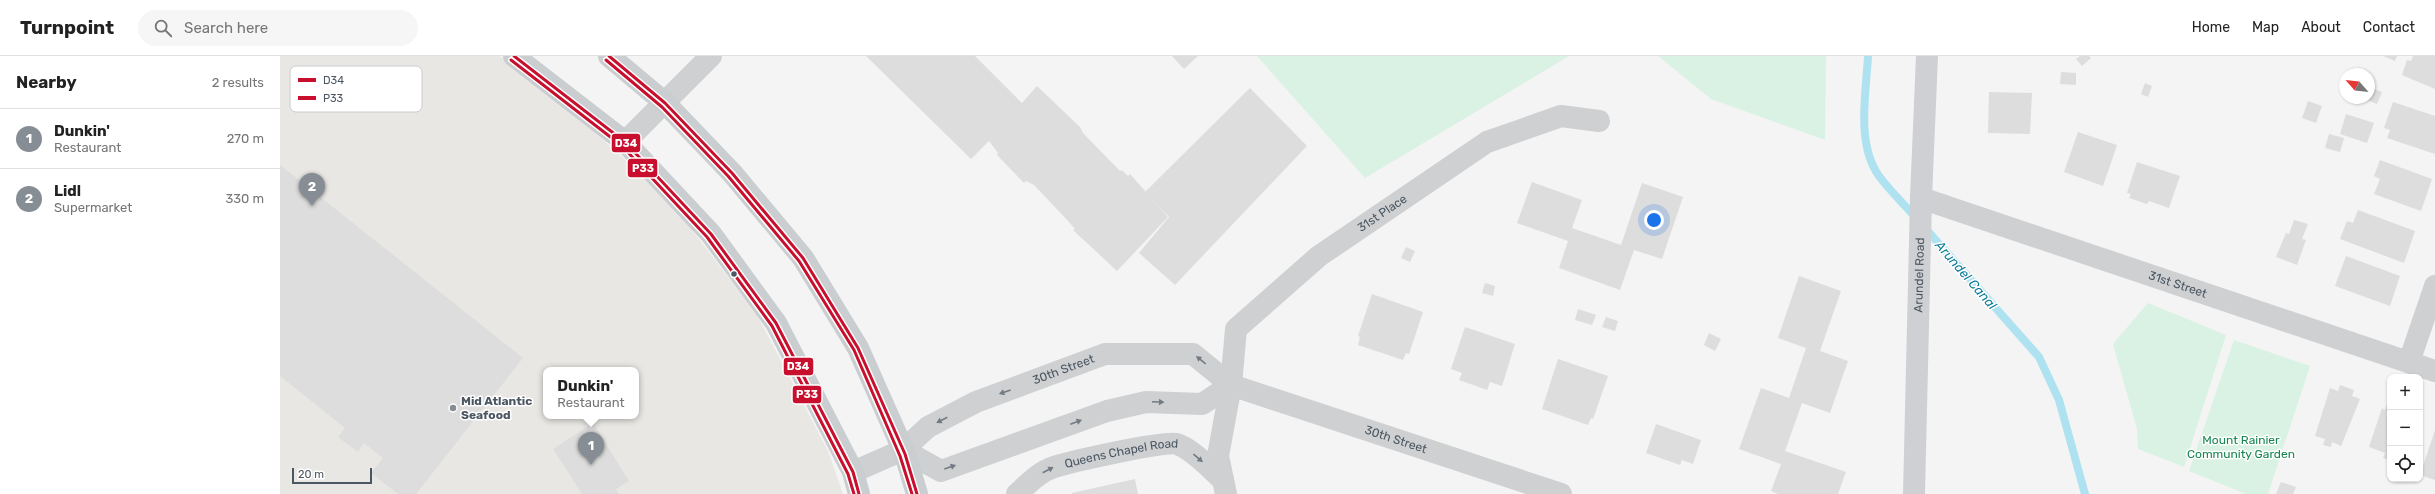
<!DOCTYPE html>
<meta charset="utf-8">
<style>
:root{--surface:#fff;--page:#f6f6f6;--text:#222;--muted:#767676;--line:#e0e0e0;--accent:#868d94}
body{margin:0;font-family:Rubik,sans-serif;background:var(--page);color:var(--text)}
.controls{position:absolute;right:12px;bottom:12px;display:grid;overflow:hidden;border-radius:8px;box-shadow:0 1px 3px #0004}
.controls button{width:36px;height:36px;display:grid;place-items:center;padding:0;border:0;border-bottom:1px solid var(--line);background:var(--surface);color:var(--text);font:20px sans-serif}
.compass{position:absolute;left:2059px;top:12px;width:36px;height:36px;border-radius:50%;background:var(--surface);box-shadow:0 1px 3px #0004;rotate:297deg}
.scale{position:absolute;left:12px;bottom:10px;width:80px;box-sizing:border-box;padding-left:4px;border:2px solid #4a5661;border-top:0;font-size:11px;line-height:14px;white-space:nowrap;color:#4a5661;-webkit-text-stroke:3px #fff;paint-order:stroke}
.you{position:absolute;left:1374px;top:164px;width:14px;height:14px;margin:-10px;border:3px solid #fff;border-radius:50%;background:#1a73e8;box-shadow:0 0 0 6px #1a73e833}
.badge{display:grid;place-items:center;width:26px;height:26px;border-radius:50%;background:var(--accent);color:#fff;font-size:13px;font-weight:700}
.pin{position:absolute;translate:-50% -33px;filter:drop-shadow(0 1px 2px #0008)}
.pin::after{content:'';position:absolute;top:21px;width:14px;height:12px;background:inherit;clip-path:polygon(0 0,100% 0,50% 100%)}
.popup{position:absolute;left:263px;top:311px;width:96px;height:52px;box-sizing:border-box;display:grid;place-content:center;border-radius:8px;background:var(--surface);filter:drop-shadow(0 1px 3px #0005);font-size:13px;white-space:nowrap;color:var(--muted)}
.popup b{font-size:15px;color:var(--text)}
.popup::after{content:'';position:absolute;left:50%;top:100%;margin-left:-8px;border:8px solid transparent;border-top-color:var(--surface)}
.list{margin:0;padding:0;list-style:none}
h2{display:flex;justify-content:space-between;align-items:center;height:52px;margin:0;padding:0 16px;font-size:17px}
h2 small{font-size:13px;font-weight:400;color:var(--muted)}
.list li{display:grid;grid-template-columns:26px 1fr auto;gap:12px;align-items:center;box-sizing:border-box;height:60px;padding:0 16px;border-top:1px solid var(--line)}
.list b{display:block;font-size:15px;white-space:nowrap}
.list p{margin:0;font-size:13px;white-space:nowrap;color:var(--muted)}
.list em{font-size:13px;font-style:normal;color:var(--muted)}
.icon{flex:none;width:22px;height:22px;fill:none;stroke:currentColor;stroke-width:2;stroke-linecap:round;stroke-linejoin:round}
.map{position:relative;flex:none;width:2155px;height:438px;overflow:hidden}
header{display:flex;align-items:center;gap:24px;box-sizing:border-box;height:56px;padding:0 20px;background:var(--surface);border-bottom:1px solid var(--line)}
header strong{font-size:19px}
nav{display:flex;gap:22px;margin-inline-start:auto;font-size:14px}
.search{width:280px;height:36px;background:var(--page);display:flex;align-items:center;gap:10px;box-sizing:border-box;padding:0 14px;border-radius:22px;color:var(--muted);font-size:15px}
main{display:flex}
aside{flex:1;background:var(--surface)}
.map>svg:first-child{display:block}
.commercial{fill:#e8e7e3;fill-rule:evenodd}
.green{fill:#d9f2e3}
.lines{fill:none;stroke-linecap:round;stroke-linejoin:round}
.stream{stroke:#aee2f0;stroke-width:8}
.building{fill:#ddddde}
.street{stroke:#ced0d2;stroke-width:22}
.secondary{stroke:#ced0d4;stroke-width:22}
.primary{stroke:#caced1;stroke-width:22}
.bus-1-casing{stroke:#fff;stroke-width:6}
.bus-2-casing{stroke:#fff;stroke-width:6}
.bus-1{stroke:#c8102e;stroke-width:3}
.bus-2{stroke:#c8102e;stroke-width:3}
.oneway{fill:#727b83}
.bus-dot{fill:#4a5661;stroke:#fff;stroke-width:1.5}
.poi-dot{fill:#868d94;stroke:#fff;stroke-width:1.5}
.labels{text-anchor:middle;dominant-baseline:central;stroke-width:3;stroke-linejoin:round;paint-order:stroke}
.street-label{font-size:12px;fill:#4a5661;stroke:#fff}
.poi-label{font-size:12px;font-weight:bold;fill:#4a5661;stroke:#fff;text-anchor:start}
.park-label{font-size:12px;fill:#17864f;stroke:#fff}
.water-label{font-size:13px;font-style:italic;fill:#0c7c9b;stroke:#fff}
.key{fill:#fff;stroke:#c9ccd0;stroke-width:1}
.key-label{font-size:11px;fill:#4a5661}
.line-badge{stroke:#fff;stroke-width:1.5}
.badge-label{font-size:11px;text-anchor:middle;font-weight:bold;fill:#fff}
</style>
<header>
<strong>Turnpoint</strong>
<div class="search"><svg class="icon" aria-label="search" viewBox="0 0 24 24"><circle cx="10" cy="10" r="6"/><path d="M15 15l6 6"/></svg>Search here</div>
<nav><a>Home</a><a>Map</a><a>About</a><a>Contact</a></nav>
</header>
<main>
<aside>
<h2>Nearby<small>2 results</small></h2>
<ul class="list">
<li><span class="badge">1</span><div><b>Dunkin'</b><p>Restaurant</p></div><em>270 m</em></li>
<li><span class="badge">2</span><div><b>Lidl</b><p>Supermarket</p></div><em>330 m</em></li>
</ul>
</aside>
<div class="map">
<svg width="2155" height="438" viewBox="0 0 2155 438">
<rect width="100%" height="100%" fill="#f4f4f4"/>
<!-- commercial -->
<path class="commercial" d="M0,0H220L318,79L390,145L477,259L548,395L563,438H0ZM266,314H356V360H266Z"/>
<!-- green -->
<g class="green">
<polygon points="977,0 1289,0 1085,122"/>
<polygon points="1378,0 1546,0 1545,84 1431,43"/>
<polygon points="1868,247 1946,279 1904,411 1858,393 1857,373 1833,288"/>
<polygon points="1954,284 2030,310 1988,438 1966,438 1909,415"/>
</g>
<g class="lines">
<!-- stream -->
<g class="stream">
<path d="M1588,0C1586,37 1576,88 1599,120C1610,135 1624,148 1636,162"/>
<polyline points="1645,172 1759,301 1779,344 1805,438"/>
</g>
</g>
<!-- building -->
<g class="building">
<polygon points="586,0 695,0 742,47 757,30 800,71 803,77 840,115 842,114 848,120 850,118 888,161 837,215 793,174 795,173 789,166 754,129 746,125 744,127 717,99 718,97 709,85 691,103"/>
<polygon points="892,0 918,0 904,13"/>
<polygon points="1800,0 1809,0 1811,2 1802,10 1796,3"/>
<polygon points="2103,0 2117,0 2115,5"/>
<polygon points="2133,0 2155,0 2155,33 2122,19 2127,4 2131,5"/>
<polygon points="1781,16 1796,17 1796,29 1780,28"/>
<polygon points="1865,27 1872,30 1868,41 1861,38"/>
<polygon points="2089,31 2102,36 2097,48 2085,43 2089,42"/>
<polygon points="970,32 1027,90 895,229 859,197 889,161 865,136"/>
<polygon points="1709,36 1752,37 1750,78 1708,77"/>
<polygon points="2028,45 2042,50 2036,67 2022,62"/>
<polygon points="2113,46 2155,60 2155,98 2107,82 2110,74 2104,72"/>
<polygon points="2066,58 2094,67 2087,87 2060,78"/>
<polygon points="1798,76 1837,89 1823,130 1784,116"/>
<polygon points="2049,78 2064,82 2060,96 2045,92"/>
<polygon points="2100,104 2152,123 2141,155 2094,138 2100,123 2094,120"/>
<polygon points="1857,106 1900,120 1889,152 1869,145 1867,148 1849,142 1851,138 1847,137"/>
<polygon points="0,109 243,302 136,438 118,438 91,417 103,402 84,387 78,396 58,381 65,372 0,320"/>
<polygon points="1252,126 1302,144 1292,172 1341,189 1362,127 1403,141 1382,203 1354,194 1340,234 1279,212 1288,185 1237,167"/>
<polygon points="2078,154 2135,175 2124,207 2060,183 2067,165 2073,167"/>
<polygon points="2014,164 2028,168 2022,183 2026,184 2017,209 1996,201 2006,177 2009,178"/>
<polygon points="1126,191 1135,195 1130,206 1121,202"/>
<polygon points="2066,200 2120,220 2110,250 2055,230"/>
<polygon points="1519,220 1561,235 1540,295 1568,305 1550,357 1522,347 1505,395 1566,416 1558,438 1498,438 1491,435 1501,408 1459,393 1481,332 1509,342 1526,292 1498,282"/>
<polygon points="1205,227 1215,230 1213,240 1202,237"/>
<polygon points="1092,238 1143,256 1129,298 1126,297 1123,304 1078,289 1080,281 1078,280"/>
<polygon points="1298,253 1316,259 1312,269 1295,264"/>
<polygon points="1326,261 1338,265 1335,275 1322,271"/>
<polygon points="1185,271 1235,288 1222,330 1210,326 1207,334 1179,324 1182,317 1171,313"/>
<polygon points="1429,277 1441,283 1435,295 1424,289"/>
<polygon points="1278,303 1328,320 1313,363 1311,362 1308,369 1262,353"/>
<polygon points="2060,329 2074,334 2072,340 2080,343 2061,390 2052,386 2051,391 2043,389 2045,383 2035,380 2050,332 2058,335"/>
<polygon points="2108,345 2110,346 2110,404 2103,402 2105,397 2089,391 2102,352 2105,354"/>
<polygon points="313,367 349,425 336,433 339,438 302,438 273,393"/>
<polygon points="1376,368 1421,384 1413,408 1402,404 1400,409 1366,397"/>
<polygon points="2155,374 2155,424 2140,419"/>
<polygon points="855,423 858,438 792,438 792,437"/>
<polygon points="2001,426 2016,431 2013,438 1996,438"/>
</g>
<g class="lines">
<!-- street -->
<g class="street">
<polyline points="345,86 431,0"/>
<path id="s1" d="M1641,142L2155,315"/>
<polyline points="2129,306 2155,230"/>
<polyline points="623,394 661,415 827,355 866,346 922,348 951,329"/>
<path id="s2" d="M573,416L623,394L648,371L696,346L825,298H913L951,329L1281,438"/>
<path id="s3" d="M737,438C748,428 759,416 774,411C790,406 886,384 897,388C914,394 930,413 943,424"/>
<path id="s4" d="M946,438L938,400L951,329L956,273L1039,200L1207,86L1281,60L1319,65"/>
</g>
<!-- secondary -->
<path class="secondary" id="s5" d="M1634,438L1641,142L1647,0"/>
<!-- primary -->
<g class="primary">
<polyline points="234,0 345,86 431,178 496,267 573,416 579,438"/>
<polyline points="329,0 385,47 452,117 523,202 578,292 625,398 637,438"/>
</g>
<defs>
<g id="bus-1">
<polyline points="234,0 345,86 431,178 496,267 573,416 579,438"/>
<polyline points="329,0 385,47 452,117 523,202 578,292 625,398 637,438"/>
</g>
<g id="bus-2">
<polyline points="231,4 342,90 427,181 492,270 568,418 574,438"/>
<polyline points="326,4 382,51 448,120 519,205 574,294 620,400 632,438"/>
</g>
</defs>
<!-- bus-1 casing -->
<use href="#bus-1" class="bus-1-casing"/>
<!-- bus-2 casing -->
<use href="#bus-2" class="bus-2-casing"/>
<!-- bus-1 -->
<use href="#bus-1" class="bus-1"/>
<!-- bus-2 -->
<use href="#bus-2" class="bus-2"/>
</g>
<!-- one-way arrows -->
<defs><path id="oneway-solid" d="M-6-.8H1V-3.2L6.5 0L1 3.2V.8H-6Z"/></defs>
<g class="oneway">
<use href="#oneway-solid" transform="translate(921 304) rotate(-141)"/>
<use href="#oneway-solid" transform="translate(725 336) rotate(161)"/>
<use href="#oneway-solid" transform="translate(878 346) rotate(2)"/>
<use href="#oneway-solid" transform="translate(662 364) rotate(153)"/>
<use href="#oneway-solid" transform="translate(796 366) rotate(-21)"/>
<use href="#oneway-solid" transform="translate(918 402) rotate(41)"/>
<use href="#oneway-solid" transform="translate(670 411) rotate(-19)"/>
<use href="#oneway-solid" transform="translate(768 414) rotate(-28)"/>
</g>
<!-- markers -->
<circle class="bus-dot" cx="454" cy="218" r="3.5"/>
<circle class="poi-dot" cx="173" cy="352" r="4"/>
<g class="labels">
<!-- street labels -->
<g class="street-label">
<text stroke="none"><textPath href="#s4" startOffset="354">31st Place</textPath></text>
<text stroke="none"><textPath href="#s5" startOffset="219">Arundel Road</textPath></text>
<text stroke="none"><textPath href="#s1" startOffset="271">31st Street</textPath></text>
<text stroke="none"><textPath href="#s2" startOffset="236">30th Street</textPath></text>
<text stroke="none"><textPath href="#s2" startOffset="591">30th Street</textPath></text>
<text stroke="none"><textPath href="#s3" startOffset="115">Queens Chapel Road</textPath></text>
</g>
<!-- poi labels -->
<g class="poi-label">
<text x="181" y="345">Mid Atlantic<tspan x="181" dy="14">Seafood</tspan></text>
</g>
<!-- park labels -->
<g class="park-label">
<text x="1961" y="384">Mount Rainier<tspan x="1961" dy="14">Community Garden</tspan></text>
</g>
<!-- water labels -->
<g class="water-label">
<text transform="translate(1686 219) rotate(49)">Arundel Canal</text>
</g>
</g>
<!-- legend -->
<rect x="10" y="10" width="132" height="46" rx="6" class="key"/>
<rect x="18" y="22" width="18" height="4" fill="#c8102e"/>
<rect x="18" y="40" width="18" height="4" fill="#c8102e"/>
<g class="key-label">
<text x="43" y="28">D34</text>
<text x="43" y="46">P33</text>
</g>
<g class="line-badge">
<rect x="331" y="77" width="30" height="20" rx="4" fill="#c8102e"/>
<rect x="347" y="102" width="31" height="20" rx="4" fill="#c8102e"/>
<rect x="503" y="301" width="31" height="19" rx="4" fill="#c8102e"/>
<rect x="512" y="329" width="30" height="19" rx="4" fill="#c8102e"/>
</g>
<g class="badge-label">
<text x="346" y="91">D34</text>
<text x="363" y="116">P33</text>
<text x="518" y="314">D34</text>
<text x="527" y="342">P33</text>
</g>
</svg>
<div class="controls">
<button>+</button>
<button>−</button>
<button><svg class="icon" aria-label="locate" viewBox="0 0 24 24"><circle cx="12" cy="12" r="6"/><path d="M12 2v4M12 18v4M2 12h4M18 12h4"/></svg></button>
</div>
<svg class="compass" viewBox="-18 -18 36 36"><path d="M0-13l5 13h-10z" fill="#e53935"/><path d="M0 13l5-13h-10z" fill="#767676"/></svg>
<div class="scale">20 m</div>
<div class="you"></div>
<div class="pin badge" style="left:311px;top:409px">1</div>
<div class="popup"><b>Dunkin'</b>Restaurant</div>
<div class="pin badge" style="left:32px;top:150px">2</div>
</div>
</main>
